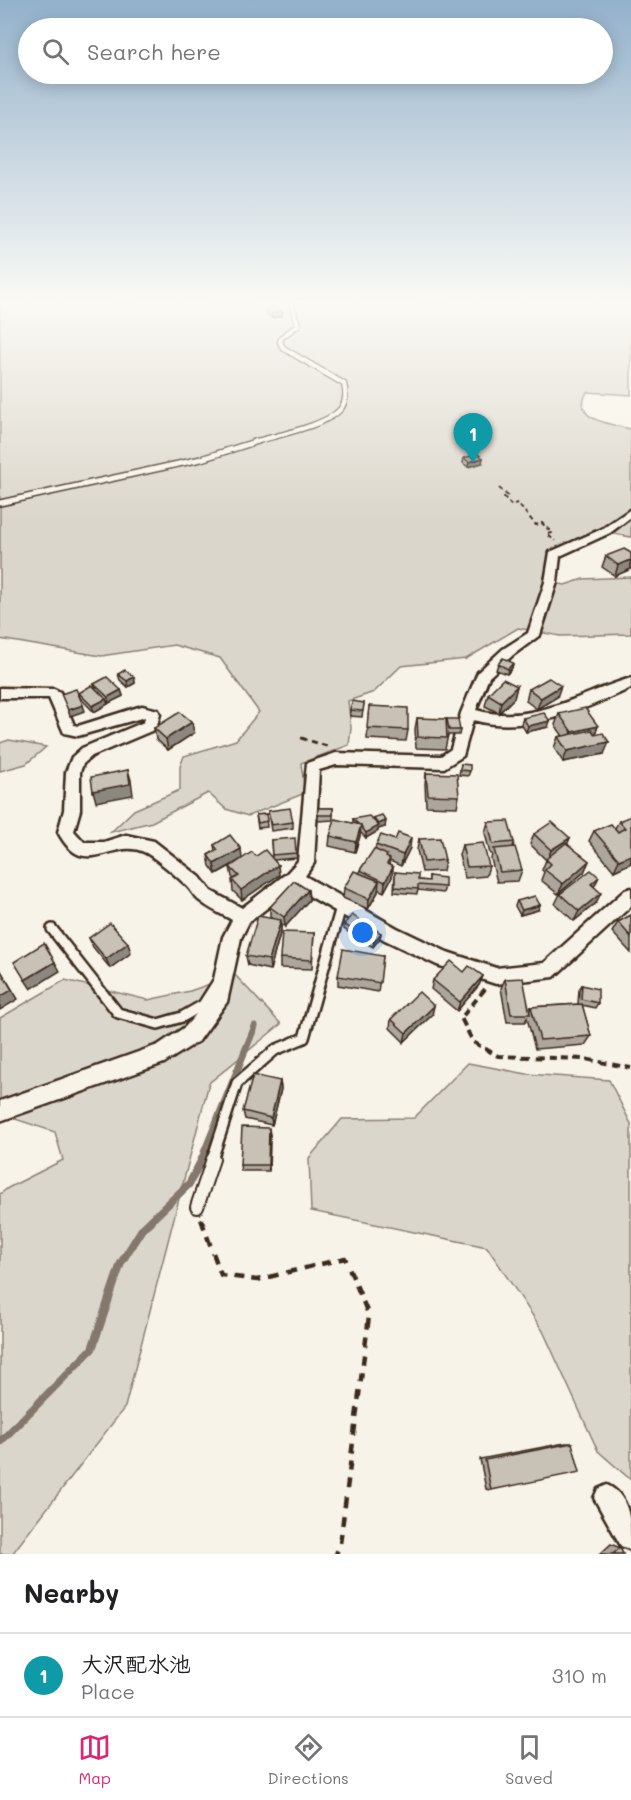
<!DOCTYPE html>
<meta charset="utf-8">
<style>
:root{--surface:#fff;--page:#f2f2f2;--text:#202124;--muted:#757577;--line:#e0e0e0;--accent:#db2777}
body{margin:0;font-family:Mali,"Klee One",sans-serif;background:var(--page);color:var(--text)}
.you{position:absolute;left:363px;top:933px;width:21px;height:21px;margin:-15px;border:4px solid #fff;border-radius:50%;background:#1a73e8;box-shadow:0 0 0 9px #1a73e833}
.badge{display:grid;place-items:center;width:39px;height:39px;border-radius:50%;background:var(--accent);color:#fff;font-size:20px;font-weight:700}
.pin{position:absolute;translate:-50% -50px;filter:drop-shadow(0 2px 3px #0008)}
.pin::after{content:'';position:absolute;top:32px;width:21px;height:18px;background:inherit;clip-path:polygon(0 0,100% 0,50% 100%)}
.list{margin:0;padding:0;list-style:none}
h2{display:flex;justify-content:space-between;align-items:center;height:78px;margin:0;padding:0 24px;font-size:26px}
h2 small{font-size:20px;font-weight:400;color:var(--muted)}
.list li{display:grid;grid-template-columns:39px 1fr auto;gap:18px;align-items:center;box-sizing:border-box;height:84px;padding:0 24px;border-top:2px solid var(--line)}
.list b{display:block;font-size:22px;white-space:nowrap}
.list p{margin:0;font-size:20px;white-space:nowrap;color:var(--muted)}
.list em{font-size:20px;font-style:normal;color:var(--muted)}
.icon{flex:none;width:33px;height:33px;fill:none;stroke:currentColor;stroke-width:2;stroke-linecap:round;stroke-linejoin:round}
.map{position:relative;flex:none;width:631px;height:1554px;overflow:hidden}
.search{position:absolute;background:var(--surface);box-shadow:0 3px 15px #0003;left:18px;right:18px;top:18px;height:66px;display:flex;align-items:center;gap:15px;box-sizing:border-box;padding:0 21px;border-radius:33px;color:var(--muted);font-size:22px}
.sheet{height:162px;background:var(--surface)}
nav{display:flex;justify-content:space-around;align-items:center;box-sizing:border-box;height:84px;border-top:2px solid var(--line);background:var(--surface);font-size:16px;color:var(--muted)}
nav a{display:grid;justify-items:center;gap:3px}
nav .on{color:var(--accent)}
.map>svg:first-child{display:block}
.green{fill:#dbd6cb;stroke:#8b8074;stroke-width:1.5}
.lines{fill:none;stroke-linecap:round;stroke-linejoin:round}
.stream-far1{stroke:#84786c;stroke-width:7}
.stream{stroke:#84786c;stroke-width:8}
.service-far3-casing{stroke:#3b2a1e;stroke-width:7}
.service-far2-casing{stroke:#3b2a1e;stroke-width:8}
.service-far1-casing{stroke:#3b2a1e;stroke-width:14}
.service-casing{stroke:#3b2a1e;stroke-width:16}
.minor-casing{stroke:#3b2a1e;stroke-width:5}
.path-far3{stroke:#3b2a1e;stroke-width:2;stroke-dasharray:4.5 3;stroke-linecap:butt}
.path-far2{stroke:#3b2a1e;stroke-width:3;stroke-dasharray:6 4.5;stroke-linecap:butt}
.path-far1{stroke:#3b2a1e;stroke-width:4;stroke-dasharray:8 5;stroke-linecap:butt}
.path{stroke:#3b2a1e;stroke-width:4.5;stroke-dasharray:10 8;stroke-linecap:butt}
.service-far3{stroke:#f7f3e8;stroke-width:4.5}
.service-far2{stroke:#f7f3e8;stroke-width:5}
.service-far1{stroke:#f7f3e8;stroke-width:9}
.service{stroke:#f7f3e8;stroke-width:12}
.minor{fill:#f7f3e8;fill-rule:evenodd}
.wall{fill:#aca69d;stroke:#3b2a1e;stroke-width:1.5}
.shaded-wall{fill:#8c877f;stroke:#3b2a1e;stroke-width:1.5}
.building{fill:#c8c1b6;stroke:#3b2a1e;stroke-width:1.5}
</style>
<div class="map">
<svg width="631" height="1554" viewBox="0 0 631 1554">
<rect width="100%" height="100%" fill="#f7f3e8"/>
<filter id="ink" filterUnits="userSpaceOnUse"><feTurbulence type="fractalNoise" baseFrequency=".0167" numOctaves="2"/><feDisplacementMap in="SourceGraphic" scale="12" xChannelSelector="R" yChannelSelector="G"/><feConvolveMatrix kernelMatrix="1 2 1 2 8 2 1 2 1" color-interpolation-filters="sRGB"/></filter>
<g filter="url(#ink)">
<!-- green -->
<g class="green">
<path d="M0,303H631V395L587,392C571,421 611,424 631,429V537L594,530L551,552L543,581L565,585L583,579L631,577V634L560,636L518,628L466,659L401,666L374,692L348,701L351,728L349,745L301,763L305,793L248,816L226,809L208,793L152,822L111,832L134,810L180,790V767L184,756L236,740L259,712L220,658L174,645L101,656L0,639Z"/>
<polygon points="9,740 46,747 26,764 0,771 0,743"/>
<polygon points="235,975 281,1024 209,1083 125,1407 12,1554 0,1554 0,1194 8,1188 63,1160 55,1132 0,1114 0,1018 65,980 148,1000 190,991"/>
<polygon points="468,1063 527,1074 609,1080 631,1124 631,1480 598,1451 543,1331 487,1247 311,1211 309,1158 342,1119 414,1118"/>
</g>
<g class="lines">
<!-- stream-far1 -->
<polyline class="stream-far1" points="201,1160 255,1026"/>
<!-- stream -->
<polyline class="stream" points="0,1442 92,1349 121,1263 142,1229 189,1184 202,1159"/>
<defs>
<path id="service-far3" d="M254,442C274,436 331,425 342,407C347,400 346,392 344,384L283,348L280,342L282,337L298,325L291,303"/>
<polyline id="service-far2" points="0,503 201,459 258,441"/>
<g id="service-far1">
<polyline points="52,929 118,1013 158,1024 182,1017 203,1005 217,983"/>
<polyline points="212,1160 237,1083 275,1050 304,1038 341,907"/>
</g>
<polyline id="service" points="197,1207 213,1159"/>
<g id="minor">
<path d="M631,509V517L610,533L560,556L557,582L540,635L513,655L489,677L476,710C533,726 580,693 631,678V688C584,710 525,735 473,720L463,756L444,768L336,765L319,770L314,863L305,876L397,928L447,952L496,968L544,963L625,890L631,888V906L554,977L496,984L437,965L385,940L294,887L249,922L241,938L227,1002L199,1041L164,1063L0,1121V1101L158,1045L185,1027L210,998L223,937L232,920C222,914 209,909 200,901C195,898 192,891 188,887C179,878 155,857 144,852C112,837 84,882 58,832L64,810L66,772L72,757L82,748L144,722L145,717L78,736L64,733L49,698H0V688L54,689L60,692L74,725L78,726L142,706L158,710L160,714L156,729L92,756L83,764L80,772V810L74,831L84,842H104L126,835L154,841L200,877L211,891L242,908L287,873L298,861L307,763L336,753L441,756L451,749L461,713L478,672L503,649L528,633L545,582L550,552L602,529Z"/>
<path d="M607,1485C631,1496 631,1525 631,1550L621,1546L594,1498L598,1489Z"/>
</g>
</defs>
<!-- service-far3 casing -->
<use href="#service-far3" class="service-far3-casing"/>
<!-- service-far2 casing -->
<use href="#service-far2" class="service-far2-casing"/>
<!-- service-far1 casing -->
<use href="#service-far1" class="service-far1-casing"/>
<!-- service casing -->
<use href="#service" class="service-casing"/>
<!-- minor casing -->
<use href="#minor" class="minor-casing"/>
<!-- path-far3 -->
<polyline class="path-far3" points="499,488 508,496 504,497 511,505 517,503 536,525 542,523 552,533 547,534 555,541"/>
<!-- path-far2 -->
<polyline class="path-far2" points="301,738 330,747"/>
<!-- path-far1 -->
<polyline class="path-far1" points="485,989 461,1018 473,1042 498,1056 585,1059 631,1068"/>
<!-- path -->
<polyline class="path" points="201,1219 221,1275 257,1280 345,1258 369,1316 340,1544 336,1554"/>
<!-- service-far3 -->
<use href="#service-far3" class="service-far3"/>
<!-- service-far2 -->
<use href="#service-far2" class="service-far2"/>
<!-- service-far1 -->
<use href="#service-far1" class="service-far1"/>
<!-- service -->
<use href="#service" class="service"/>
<!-- minor -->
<use href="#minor" class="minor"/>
</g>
<!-- wall -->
<g class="wall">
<polygon points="266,309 282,311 282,316 272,318 267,314"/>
<polygon points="464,458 482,463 468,467 463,463"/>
<polygon points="631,553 631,569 615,576 602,567 606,556"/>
<polygon points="513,663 512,668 507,674 496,670 498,664"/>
<polygon points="118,674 134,677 135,683 128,687 120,680"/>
<polygon points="94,684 121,690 123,696 109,703 106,700 108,704 94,712 80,698 79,693 96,689"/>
<polygon points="517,686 514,698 499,713 485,706 488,694"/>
<polygon points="529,689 557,697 537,709 526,701"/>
<polygon points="364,703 362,717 350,716 350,710"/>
<polygon points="369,706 408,730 406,741 367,739"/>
<polygon points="559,714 598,726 595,735 604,754 563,762 554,748 558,737 563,736 555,725"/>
<polygon points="417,718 446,722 447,719 460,730 459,735 448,735 445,749 416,748 415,729"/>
<polygon points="523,718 548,727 526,732 521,724"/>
<polygon points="154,728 194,733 168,750 156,739"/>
<polygon points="461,764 470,771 468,776 459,775"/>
<polygon points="426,773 459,796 457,807 426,806 425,784"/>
<polygon points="318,808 333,808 333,820 318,821"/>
<polygon points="268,811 293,822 293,828 271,831"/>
<polygon points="266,814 267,827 258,828 256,815"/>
<polygon points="631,816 631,863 614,871 589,841 594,831 615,828 619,821"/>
<polygon points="373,818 385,827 378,829 378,831 366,838 360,832 360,836 355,852 329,846 330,836 353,824 353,819 373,820"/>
<polygon points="488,822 514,842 513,848 522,870 518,881 497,882 491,859 492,854 490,854 485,833"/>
<polygon points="534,834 567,844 589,861 584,872 558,894 541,880 544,872 542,870 546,860 530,844"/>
<polygon points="419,839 445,860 443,871 422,872 417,850"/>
<polygon points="271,840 296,853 297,858 274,860 279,875 242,900 233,891 232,880 234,879 232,877 230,867 238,862 216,874 210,866 208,855 215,851 214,845 242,859 272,858"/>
<polygon points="376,845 410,848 401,866 390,861 389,865 393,867 392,877 384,892 378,889 378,892 368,909 343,898 344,888 360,873 360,870 375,849"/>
<polygon points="462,845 489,866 486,876 465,878 459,855"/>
<polygon points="395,872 418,880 429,881 429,876 445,887 443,893 418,890 417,894 394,892"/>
<polygon points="308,890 309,900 285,927 281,924 281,930 270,970 248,965 246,956 273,919 270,917 270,907"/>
<polygon points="560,894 596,903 574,921 555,904"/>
<polygon points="517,901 538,910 520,915 515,906"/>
<polygon points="631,915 631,953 612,932 618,922"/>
<polygon points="364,923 363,928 356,937 344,929 344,924"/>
<polygon points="314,933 312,969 280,968 280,958"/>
<polygon points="381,933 380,938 373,947 361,940 361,935"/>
<polygon points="89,938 128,943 131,953 110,968 93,947"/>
<polygon points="383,956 378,992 338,985 338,976"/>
<polygon points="464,972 483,976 479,985 457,1011 431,989 433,980"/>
<polygon points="505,979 529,1012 531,1007 578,1004 579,989 582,985 598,1003 595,1008 582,1005 591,1036 585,1045 535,1049 527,1018 525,1022 507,1022 501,988"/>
<polygon points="432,1015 404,1042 390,1028 391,1019"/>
<polygon points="280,1081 281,1089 272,1125 245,1119 243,1111"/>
<polygon points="270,1135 269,1171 241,1171 240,1165"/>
<polygon points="565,1443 572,1443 491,1490 486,1489 480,1459"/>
<polygon points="611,1544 620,1548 623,1554 600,1554"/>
</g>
<!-- shaded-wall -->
<g class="shaded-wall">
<polygon points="282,311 282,316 272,318 272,313"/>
<polygon points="483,458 482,463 468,467 469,462"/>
<polygon points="631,560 631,569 615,576 618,565"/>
<polygon points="513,663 512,668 507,674 508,669"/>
<polygon points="134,677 135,683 128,687 127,681"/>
<polygon points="517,686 514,698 499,713 501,702"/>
<polygon points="561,686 557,697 537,709 541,698"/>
<polygon points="121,690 123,696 109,703 108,697"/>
<polygon points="106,699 108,704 94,712 92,706"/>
<polygon points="83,705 85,711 70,716 68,710"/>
<polygon points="550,721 548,727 526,732 528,726"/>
<polygon points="192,722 194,733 168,750 166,739"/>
<polygon points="598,726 594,737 568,743 572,732"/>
<polygon points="609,742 604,754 563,762 567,751"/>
<polygon points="128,770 131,780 133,795 96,802 93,791"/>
<polygon points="386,821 385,827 378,829 378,831 366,838 366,833 378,824"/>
<polygon points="361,825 360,836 355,852 356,842"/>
<polygon points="411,838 410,848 401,866 403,855"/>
<polygon points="570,838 566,848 547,861 551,850"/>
<polygon points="241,849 242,859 216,874 214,864"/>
<polygon points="631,855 631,863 614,871 619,860"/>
<polygon points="589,861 584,872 558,894 563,884"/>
<polygon points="278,865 279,875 242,900 241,890"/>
<polygon points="393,867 392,877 384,892 385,882"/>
<polygon points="599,877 594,887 591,884"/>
<polygon points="379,881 378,892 368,909 369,899"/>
<polygon points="308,890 309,900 285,927 284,917"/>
<polygon points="601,893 596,903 574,921 579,911"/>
<polygon points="540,905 538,910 520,915 522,910"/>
<polygon points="281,920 281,930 270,970 269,960"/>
<polygon points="364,923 363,928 356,937 356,932"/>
<polygon points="381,933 380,938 373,947 374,942"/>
<polygon points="128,943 131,953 110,968 106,959"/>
<polygon points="55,962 60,971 31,989 25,980"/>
<polygon points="1,971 18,999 0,1010 0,997"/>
<polygon points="483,976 479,985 457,1011 460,1002"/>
<polygon points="434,1006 432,1015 404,1042 406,1033"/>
<polygon points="280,1081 281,1089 272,1125 271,1118"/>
<polygon points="269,1128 270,1135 269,1171 268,1165"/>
</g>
<!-- building -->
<g class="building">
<polygon points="276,307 282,311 272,313 266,309"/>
<polygon points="478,454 483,458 469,462 464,458"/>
<polygon points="624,549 631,553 631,560 618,565 606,556"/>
<polygon points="503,658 513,663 508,669 498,664"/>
<polygon points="125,670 134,677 127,681 118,674"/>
<polygon points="107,677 121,690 108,697 94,684"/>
<polygon points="549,678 561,686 541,698 529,689"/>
<polygon points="503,679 517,686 501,702 488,694"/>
<polygon points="92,685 106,699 92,706 79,693"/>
<polygon points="76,689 83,705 68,710 61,694"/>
<polygon points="352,701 364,703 363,711 350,710"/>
<polygon points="369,706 408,708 408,730 367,728"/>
<polygon points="585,708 598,726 572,732 559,714"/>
<polygon points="180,712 192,722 166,739 154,728"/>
<polygon points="544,713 550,721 528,726 523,718"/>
<polygon points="417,718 446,719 447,738 418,737"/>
<polygon points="447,719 458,719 460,730 449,730"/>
<polygon points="592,730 595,735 603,733 609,742 567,751 558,737"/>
<polygon points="461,764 470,765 470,771 460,770"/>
<polygon points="128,770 130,784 93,791 91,777"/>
<polygon points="426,773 457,774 459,796 428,795"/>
<polygon points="290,808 293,822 271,825 268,811"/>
<rect x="318" y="808" width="15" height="7"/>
<polygon points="266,814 267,821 258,823 256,815"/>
<polygon points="382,815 386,821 378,824 373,818"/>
<polygon points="369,816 379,826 366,833 361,826 361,825 359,825 353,819"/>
<polygon points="631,816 631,855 619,860 594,831 611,824 618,832 625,828 619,821"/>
<polygon points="335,819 361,825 356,842 330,836"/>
<polygon points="508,821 514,842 493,844 488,822"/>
<polygon points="552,822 570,838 551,850 534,834"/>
<polygon points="398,833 411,838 403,855 376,845 381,835 395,840"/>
<polygon points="230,835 241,849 214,864 208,855 218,850 214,845"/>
<polygon points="295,838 296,853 272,855 271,840"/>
<polygon points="440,838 445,860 424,862 419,839"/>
<polygon points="483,843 489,866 467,867 462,845"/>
<polygon points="566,843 589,861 563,884 545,870 551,864 546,859"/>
<polygon points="515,847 522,870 500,872 494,849"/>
<polygon points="374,849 387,855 386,857 390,859 387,864 393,867 385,882 360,870"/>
<polygon points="265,850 278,865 241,890 232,880 239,876 230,867 252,852 256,856"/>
<polygon points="591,870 599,877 591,884 601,893 579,911 560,894"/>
<polygon points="354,871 379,881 369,899 344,888"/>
<polygon points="395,872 418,874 418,880 429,881 429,876 445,878 445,887 418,885 418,889 395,887"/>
<polygon points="294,881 308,890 284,917 270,907"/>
<polygon points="535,896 540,905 522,910 517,901"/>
<polygon points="352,915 364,923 356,932 344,924"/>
<polygon points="631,915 631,937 618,922"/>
<polygon points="258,916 281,920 269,960 246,956"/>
<polygon points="110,923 128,943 106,959 89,938"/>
<polygon points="368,925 381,933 374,942 361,935"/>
<polygon points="282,932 314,933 312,960 280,958"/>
<polygon points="44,943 55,962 25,980 14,962"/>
<polygon points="343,949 383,956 380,983 338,976"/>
<polygon points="451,961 464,972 469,966 483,976 460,1002 433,980"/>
<polygon points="1,971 12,990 0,997 0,972"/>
<polygon points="523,978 530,1014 511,1014 505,979"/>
<polygon points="582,985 598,989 598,1003 581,999"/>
<polygon points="419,992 434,1006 406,1033 391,1019"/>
<polygon points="582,1004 591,1036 540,1040 531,1007"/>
<polygon points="253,1075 280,1081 271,1118 243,1111"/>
<polygon points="242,1127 269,1128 268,1165 240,1165"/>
<polygon points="572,1443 580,1472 491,1490 485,1460"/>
<polygon points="620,1548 623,1554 613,1554"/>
</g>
</g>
<!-- sky -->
<linearGradient id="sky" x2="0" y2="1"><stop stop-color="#93b1cb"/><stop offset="0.58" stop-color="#fbfaf5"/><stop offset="1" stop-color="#fbfaf5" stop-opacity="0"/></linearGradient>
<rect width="631" height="521" fill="url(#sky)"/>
</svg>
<div class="you"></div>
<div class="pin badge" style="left:473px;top:463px;background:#0f9aa8">1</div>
<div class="search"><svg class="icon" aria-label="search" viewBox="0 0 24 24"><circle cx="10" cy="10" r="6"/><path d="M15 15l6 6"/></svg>Search here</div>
</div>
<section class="sheet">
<h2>Nearby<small></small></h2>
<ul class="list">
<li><span class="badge" style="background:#0f9aa8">1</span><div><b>大沢配水池</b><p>Place</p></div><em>310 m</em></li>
</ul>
</section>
<nav>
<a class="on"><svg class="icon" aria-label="map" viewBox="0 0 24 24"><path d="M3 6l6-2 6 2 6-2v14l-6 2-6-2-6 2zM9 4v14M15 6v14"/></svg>Map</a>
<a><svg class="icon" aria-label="directions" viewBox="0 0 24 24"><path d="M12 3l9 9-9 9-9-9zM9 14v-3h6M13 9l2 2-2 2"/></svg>Directions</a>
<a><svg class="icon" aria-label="saved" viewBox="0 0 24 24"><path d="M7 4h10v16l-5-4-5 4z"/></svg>Saved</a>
</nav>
